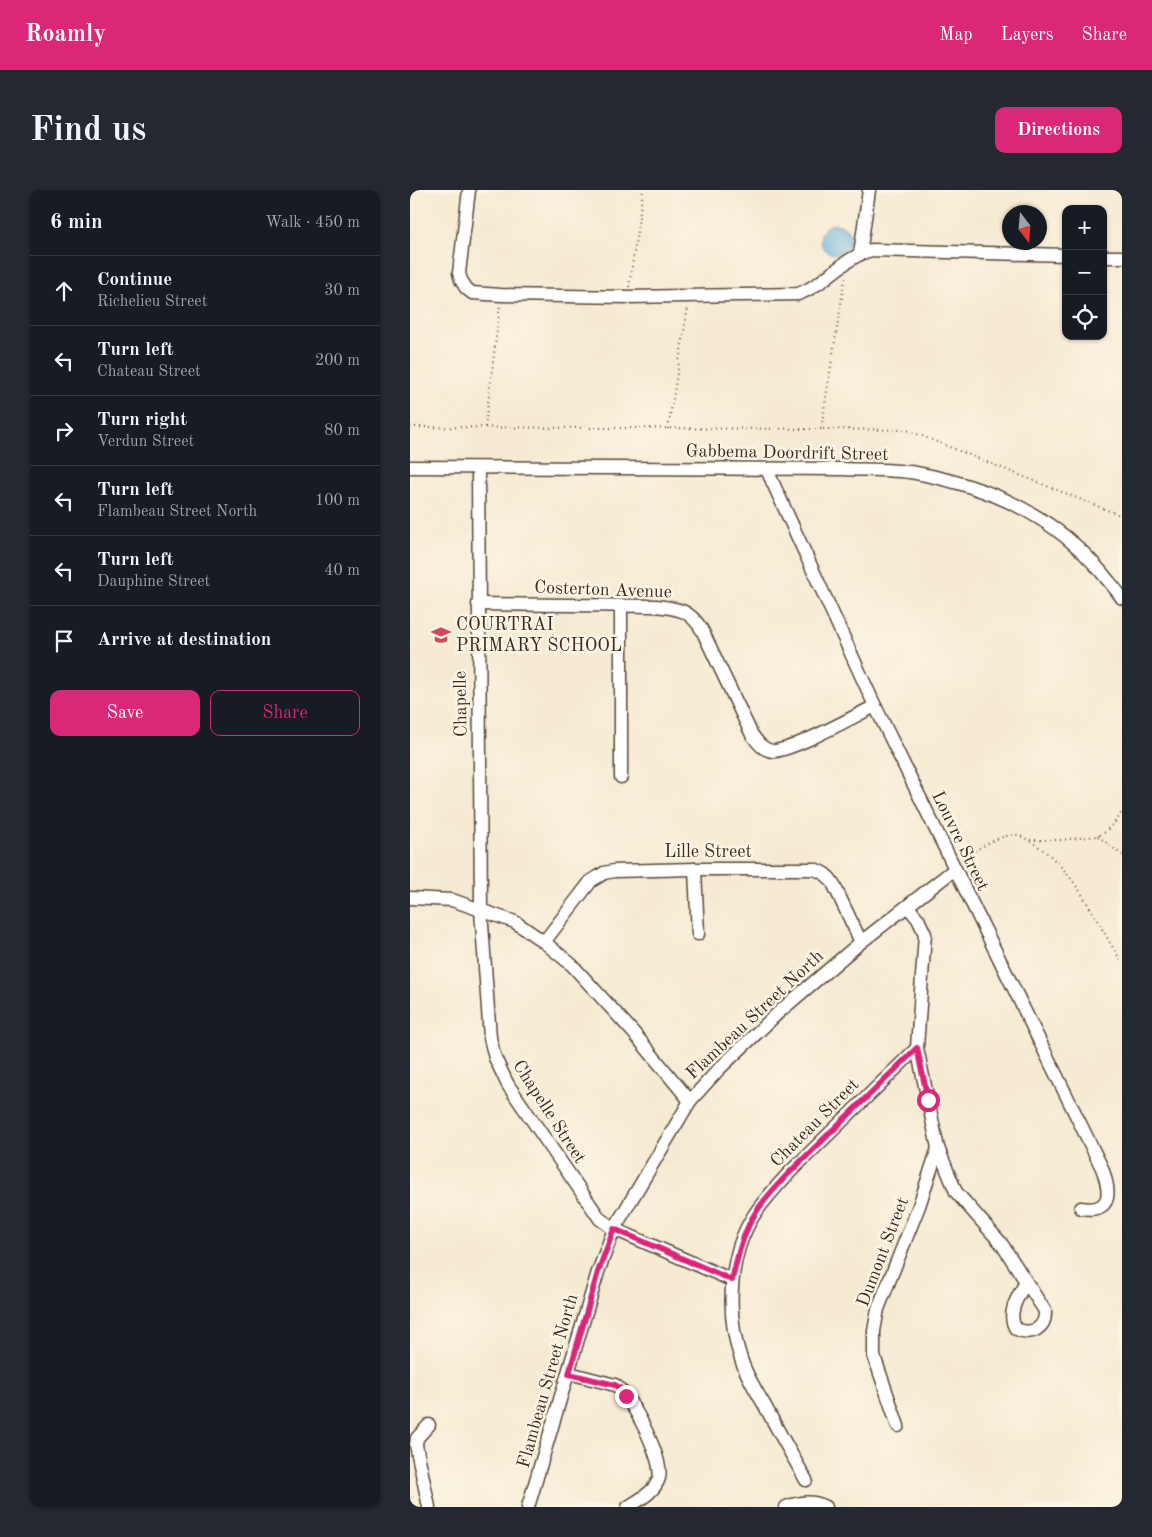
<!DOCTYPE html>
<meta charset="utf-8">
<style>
:root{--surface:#171b24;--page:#242831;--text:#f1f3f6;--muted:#9ea1a6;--line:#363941;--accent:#db2777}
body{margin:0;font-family:"Old Standard TT",serif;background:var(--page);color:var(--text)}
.controls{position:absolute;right:15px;top:15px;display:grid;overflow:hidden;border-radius:10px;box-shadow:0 1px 4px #0004}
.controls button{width:45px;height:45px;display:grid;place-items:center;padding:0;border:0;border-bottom:1px solid var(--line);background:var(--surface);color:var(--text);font:25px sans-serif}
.compass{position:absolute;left:592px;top:15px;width:45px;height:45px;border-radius:50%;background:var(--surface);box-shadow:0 1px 4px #0004;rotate:164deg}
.stop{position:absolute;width:15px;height:15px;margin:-11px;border:4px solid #db2777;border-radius:50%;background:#fff}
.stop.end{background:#db2777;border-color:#fff;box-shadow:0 1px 5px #0008}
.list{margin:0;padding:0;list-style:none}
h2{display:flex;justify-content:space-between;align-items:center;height:65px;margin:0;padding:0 20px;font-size:21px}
h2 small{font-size:16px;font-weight:400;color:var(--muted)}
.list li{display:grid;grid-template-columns:32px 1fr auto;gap:15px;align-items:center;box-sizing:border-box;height:70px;padding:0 20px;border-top:1px solid var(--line)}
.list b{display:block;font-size:19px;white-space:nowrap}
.list p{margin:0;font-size:16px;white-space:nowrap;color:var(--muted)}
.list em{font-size:16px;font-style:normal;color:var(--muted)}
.actions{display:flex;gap:10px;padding:15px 20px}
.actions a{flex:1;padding:11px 0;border:1px solid var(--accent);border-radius:10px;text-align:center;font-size:18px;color:var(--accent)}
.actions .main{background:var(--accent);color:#fff}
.icon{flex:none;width:28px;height:28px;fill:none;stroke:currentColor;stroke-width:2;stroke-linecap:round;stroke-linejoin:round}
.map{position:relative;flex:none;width:712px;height:1317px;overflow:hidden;border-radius:10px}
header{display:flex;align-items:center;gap:30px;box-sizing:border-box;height:70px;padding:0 25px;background:var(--accent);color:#fff}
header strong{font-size:24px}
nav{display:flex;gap:28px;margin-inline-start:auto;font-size:18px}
.intro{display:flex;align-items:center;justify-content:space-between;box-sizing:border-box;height:120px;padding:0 30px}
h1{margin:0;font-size:35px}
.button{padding:12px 22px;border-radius:10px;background:var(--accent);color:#fff;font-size:18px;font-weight:700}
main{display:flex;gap:30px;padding:0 30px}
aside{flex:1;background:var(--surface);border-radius:10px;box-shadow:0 1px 4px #0004}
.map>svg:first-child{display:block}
.water{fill:#64aedc;stroke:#506c7d}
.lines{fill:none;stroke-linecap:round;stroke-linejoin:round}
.minor-casing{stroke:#574739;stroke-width:15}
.path{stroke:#574739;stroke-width:2;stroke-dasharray:1 4;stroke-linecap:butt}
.minor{stroke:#fff;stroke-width:12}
.route{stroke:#db2777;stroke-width:6}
.labels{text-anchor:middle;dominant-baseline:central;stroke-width:5;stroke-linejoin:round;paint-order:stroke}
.street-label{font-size:18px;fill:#3b2a1e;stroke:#fcf5e5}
.poi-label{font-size:18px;fill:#3b2a1e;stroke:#fcf5e5;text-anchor:start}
</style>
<header>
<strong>Roamly</strong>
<nav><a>Map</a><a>Layers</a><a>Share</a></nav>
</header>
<div class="intro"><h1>Find us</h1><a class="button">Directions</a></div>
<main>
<aside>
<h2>6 min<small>Walk · 450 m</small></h2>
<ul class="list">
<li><svg class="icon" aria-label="ahead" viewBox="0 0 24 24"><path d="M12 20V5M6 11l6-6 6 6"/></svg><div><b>Continue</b><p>Richelieu Street</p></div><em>30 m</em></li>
<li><svg class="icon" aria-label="left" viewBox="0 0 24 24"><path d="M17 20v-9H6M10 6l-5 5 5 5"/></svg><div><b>Turn left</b><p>Chateau Street</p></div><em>200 m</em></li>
<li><svg class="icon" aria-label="right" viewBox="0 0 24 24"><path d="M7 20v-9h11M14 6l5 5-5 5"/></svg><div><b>Turn right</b><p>Verdun Street</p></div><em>80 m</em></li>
<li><svg class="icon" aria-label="left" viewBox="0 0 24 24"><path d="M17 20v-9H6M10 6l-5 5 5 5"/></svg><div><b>Turn left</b><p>Flambeau Street North</p></div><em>100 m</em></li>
<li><svg class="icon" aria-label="left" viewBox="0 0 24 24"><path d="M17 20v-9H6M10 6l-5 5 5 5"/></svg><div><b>Turn left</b><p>Dauphine Street</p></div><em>40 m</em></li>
<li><svg class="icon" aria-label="arrive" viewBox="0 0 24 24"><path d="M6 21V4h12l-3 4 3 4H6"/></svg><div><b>Arrive at destination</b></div></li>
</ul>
<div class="actions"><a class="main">Save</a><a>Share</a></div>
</aside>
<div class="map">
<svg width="712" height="1317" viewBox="0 0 712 1317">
<rect width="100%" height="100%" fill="#fcf5e5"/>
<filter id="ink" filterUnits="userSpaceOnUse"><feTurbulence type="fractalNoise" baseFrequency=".02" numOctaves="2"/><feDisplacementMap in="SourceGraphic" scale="10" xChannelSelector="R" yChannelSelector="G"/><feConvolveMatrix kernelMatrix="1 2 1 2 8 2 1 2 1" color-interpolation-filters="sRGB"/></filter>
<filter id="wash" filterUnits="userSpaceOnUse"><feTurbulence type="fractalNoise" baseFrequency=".0096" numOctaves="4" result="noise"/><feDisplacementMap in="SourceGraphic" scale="20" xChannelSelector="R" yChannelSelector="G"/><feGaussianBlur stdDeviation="1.12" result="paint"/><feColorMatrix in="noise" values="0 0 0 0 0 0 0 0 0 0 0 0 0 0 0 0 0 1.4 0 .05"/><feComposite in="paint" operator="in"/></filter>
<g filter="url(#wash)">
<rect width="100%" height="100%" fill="#f6ead2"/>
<!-- water -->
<circle class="water" cx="425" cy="49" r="15"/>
</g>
<g filter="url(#ink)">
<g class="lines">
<defs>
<g id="minor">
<path d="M59,0L49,83L51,90L56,98L62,103L91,105L218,107L388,104C415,95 433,67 462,60L656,65"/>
<polyline points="450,64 459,0"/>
<polyline points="693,67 712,67"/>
<path d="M0,277L433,279C457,280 482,279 506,283C580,297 644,325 693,384C699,392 706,399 712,408"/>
<polyline points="68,278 71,720 80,848 85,868 98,895 190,1029 204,1039 322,1090"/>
<path d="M357,280L465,516L692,978C700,1000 704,1023 671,1018"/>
<path d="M68,414L246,416C269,419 279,419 292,440L342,545C348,553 353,560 363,561C382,561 445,526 465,516"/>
<polyline points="211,587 211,416"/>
<polyline points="285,679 288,744"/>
<polyline points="0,708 42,710 105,732 134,752 162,775 183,798 223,842 280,911"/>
<path d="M498,717L508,729L515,744L507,858L528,958L546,1002L591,1053L635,1121C636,1138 622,1146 606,1139C596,1124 608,1106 616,1092"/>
<path d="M134,752L181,691L194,683L204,681L285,679H404C413,682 418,685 423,693L451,752"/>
<path d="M159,1183L205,1195C221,1205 254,1270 249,1288C245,1302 229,1310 218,1317"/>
<polyline points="19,1235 7,1248 6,1255 19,1317"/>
<polyline points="488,1236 464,1166 464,1141 468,1119 509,1016 528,958"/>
<path d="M396,1290C382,1265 368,1241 355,1216C346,1201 336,1185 331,1169C316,1125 318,1065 344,1025C354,1010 366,997 378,984L507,858"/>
<polyline points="118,1317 188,1082 204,1039 280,911 309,879 369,822 451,752 545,679"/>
<path d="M376,1317C391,1312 402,1310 416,1317"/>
</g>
</defs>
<!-- minor casing -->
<use href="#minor" class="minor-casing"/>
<!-- path -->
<g class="path">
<polyline points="435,88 411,239 497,240 712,326"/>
<polyline points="219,97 233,0"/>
<polyline points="0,237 411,239"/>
<polyline points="75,237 90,115"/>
<polyline points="258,239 278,117"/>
<polyline points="688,646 712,665"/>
<polyline points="620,650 650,650 688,646 694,643 706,631 712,622"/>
<path d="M553,670C564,660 592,643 607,645C612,646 616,649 621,652C666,678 684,730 712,772"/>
</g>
<!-- minor -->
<use href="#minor" class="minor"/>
</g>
</g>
<g class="lines" filter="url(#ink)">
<!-- route -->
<path class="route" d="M216,1206L211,1199L205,1195L159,1184L188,1082L204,1039L322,1090C327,1069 332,1046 343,1027C352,1011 366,997 378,984L507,858L518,910"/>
</g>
<!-- icons -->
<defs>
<symbol id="school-bare" viewBox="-9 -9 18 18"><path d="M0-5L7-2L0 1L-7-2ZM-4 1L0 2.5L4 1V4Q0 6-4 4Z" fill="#d1495b" stroke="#fcf5e5" stroke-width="2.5" paint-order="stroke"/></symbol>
</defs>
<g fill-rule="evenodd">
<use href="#school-bare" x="17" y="431" width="28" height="28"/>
</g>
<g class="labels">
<!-- street labels -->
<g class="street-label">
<text transform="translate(377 263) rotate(1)">Gabbema Doordrift Street</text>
<text transform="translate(193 400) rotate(2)">Costerton Avenue</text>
<text transform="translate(51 514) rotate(-91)">Chapelle</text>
<text transform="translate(550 651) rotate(64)">Louvre Street</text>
<text x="298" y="662">Lille Street</text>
<text transform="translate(345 825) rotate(-43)">Flambeau Street North</text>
<text transform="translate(139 922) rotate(57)">Chapelle Street</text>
<text transform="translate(405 933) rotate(-45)">Chateau Street</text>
<text transform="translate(473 1062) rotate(-69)">Dumont Street</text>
<text transform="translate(138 1191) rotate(-74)">Flambeau Street North</text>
</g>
<!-- poi labels -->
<g class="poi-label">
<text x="46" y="435">COURTRAI<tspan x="46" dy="21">PRIMARY SCHOOL</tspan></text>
</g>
</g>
</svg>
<div class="controls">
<button>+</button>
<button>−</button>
<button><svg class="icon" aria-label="locate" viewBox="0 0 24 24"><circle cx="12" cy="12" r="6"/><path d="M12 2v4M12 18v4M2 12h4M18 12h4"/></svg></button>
</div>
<svg class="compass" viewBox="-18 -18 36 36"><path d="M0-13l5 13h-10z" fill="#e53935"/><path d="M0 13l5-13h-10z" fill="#9ea1a6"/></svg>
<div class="stop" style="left:518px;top:910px"></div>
<div class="stop end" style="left:216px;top:1206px"></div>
</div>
</main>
